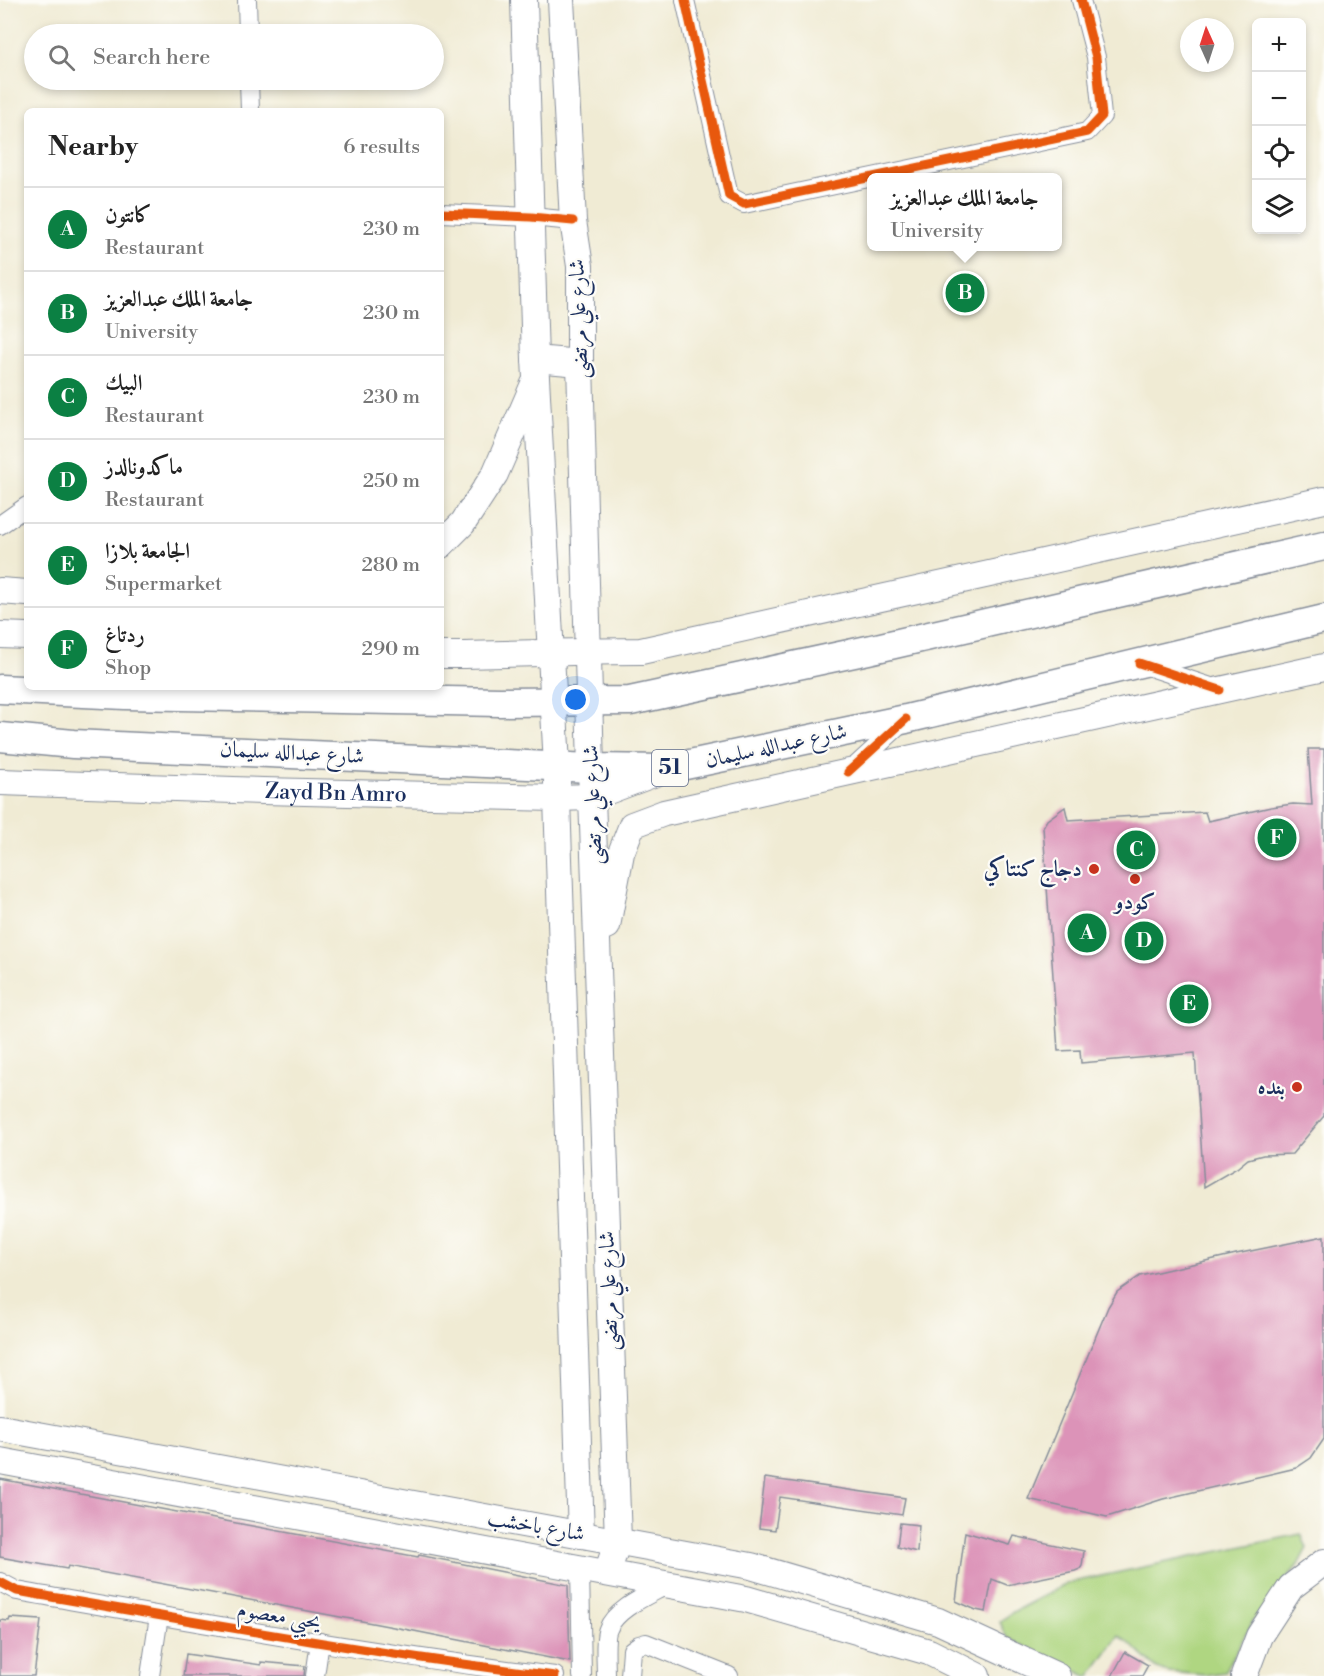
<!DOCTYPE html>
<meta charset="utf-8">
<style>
:root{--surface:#fff;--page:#f6f6f6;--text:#222;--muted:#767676;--line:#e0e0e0;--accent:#0b8043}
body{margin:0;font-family:"Libre Bodoni",Amiri,serif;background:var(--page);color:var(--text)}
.controls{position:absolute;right:18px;top:18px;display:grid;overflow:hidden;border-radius:9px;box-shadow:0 3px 9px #0003}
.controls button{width:54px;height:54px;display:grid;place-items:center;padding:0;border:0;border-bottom:2px solid var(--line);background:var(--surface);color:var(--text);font:30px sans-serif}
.compass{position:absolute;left:1180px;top:18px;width:54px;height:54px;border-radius:50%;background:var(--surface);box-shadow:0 3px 9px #0003;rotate:357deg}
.you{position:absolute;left:576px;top:700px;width:21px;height:21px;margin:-15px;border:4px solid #fff;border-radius:50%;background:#1a73e8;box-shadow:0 0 0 9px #1a73e833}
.badge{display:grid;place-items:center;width:39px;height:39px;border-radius:50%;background:var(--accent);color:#fff;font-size:20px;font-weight:700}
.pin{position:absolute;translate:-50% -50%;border:3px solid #fff;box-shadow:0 2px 6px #0006}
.popup{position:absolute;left:867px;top:173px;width:195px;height:78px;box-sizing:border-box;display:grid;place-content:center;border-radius:9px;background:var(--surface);filter:drop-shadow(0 2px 4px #0005);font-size:20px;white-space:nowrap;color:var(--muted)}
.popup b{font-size:22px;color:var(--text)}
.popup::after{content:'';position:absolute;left:50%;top:100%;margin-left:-12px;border:12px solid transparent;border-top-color:var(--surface)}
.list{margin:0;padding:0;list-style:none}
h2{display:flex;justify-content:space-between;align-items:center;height:78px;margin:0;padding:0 24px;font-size:26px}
h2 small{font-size:20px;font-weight:400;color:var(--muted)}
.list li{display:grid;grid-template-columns:39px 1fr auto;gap:18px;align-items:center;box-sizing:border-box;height:84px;padding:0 24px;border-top:2px solid var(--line)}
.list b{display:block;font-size:22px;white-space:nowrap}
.list p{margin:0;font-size:20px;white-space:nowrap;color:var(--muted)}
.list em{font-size:20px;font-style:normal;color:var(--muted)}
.icon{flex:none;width:33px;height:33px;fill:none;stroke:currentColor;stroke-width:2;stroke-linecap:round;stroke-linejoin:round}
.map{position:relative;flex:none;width:1324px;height:1676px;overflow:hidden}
.search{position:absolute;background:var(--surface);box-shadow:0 3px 9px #0003;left:24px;top:24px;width:420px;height:66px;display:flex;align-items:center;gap:15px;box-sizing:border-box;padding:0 21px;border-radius:33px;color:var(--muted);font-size:22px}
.panel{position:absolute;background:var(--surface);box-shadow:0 3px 9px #0003;left:24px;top:108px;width:420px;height:582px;border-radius:9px}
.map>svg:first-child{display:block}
.green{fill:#afd681;stroke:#658270;stroke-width:1.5}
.building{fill:#dc93b8}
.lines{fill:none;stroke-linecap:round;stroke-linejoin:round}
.street-casing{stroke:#868d99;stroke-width:20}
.secondary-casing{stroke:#868d99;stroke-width:28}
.primary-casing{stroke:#868d99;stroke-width:31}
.street{stroke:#fff;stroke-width:18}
.secondary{stroke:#fff;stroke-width:26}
.primary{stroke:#fff;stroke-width:28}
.cycleway-casing{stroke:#fdfcf7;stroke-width:13}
.cycleway{stroke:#e8590c;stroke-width:9}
.poi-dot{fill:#c8321e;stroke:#fdfcf7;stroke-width:2}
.labels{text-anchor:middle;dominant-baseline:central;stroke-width:4.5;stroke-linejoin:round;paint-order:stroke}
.shield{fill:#fdfcf7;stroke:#5f6c8c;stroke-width:1.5}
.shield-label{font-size:21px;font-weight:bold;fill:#1b2f5e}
.street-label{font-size:22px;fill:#1b2f5e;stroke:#fdfcf7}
.poi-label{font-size:22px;font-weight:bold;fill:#1b2f5e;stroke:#fdfcf7;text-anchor:end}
</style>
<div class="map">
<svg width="1324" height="1676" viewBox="0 0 1324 1676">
<rect width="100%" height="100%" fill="#fdfcf7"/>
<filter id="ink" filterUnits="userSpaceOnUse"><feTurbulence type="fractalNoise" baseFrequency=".0167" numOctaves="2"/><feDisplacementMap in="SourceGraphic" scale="12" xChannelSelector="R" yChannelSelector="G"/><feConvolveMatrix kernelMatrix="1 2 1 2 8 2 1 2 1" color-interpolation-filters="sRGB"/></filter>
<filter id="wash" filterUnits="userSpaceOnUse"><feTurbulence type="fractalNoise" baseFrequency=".008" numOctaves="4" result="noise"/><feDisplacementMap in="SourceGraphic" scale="24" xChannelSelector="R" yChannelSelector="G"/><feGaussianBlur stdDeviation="1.35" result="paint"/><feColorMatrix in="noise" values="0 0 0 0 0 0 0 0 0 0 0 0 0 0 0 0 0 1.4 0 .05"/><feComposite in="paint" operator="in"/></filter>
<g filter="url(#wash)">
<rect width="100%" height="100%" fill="#f0ebd4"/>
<!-- green -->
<polygon class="green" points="1301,1534 1307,1548 1298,1565 1253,1621 1225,1672 1204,1675 1170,1672 1157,1669 1139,1652 1119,1635 1090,1676 1087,1676 1007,1638 1000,1622 1013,1612 1068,1583"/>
<g id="blocks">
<!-- building -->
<g class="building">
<polygon points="1308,749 1324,749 1324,1116 1292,1154 1263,1155 1248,1159 1237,1168 1204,1187 1195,1053 1081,1063 1080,1050 1058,1051 1043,827 1047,820 1065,807 1068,820 1205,812 1208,821 1271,807 1293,804 1312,805"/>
<polygon points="1324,1236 1324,1439 1311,1458 1296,1468 1163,1499 1107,1517 1028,1499 1108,1307 1117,1292 1140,1276 1236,1254"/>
<polygon points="765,1478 905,1498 902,1515 780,1497 775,1530 759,1528"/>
<polygon points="0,1479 418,1557 419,1555 568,1585 570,1662 404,1629 68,1566 67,1569 0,1557"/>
<polygon points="900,1523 919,1525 917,1552 897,1547"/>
<polygon points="965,1532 1010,1545 1014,1536 1084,1551 1082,1566 1080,1569 1075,1571 1007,1585 992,1579 986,1612 976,1610 956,1601"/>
<polygon points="10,1618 41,1620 34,1676 0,1676 0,1620 9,1621"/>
<polygon points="1125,1652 1148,1665 1142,1676 1112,1676"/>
<polygon points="186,1654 261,1665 261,1662 305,1666 304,1676 183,1676"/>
</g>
</g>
</g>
<g filter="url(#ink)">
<use href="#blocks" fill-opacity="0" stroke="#868d99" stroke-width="1.5"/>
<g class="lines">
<defs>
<g id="street">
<polyline points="247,0 248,34"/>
<polyline points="685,0 729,196 744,204 1087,132 1102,116 1096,57 1081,0"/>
<polyline points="249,80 250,111"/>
<polyline points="441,213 531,217 573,221"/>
<polyline points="0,525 27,506"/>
<polyline points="1141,664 1220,690"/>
<polyline points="850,771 902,723"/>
<polyline points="580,1568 582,1676"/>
<path d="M0,1582L17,1591C196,1622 374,1654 555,1676"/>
<polyline points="150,1676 159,1616"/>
<polyline points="315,1676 320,1642"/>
<path d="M606,1676C606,1665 604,1637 608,1629C616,1608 649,1595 668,1584"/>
<polyline points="630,1676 632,1650 639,1645 646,1643 729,1676"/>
</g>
<g id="secondary">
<polyline points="524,0 535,359 557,766 557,798 581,1535"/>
<polyline points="561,0 573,221 580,266 580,363 591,768 618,1541 607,1573"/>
<polyline points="535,359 580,363"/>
<polyline points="441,545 463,523 495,474 534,384"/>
<polyline points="0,591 27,593"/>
<polyline points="0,635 27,636"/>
<path d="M441,655C508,655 574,651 641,651L1324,500"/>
<path id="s1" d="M0,782L263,791L557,798L592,797L661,771"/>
<polyline points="607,926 621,853 632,825 664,813 1324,667"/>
<polyline points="0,1428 751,1566 938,1621 1057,1676"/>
<polyline points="0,1461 746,1599 929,1652 977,1676"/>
<polyline points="1244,1676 1259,1636 1291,1587 1324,1562"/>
</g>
<g id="primary">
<polyline points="0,689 125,695 500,702 630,701 868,650 1324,546"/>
<polyline points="0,737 73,744 591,768 666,769 906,719 1324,619"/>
</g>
</defs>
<!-- street casing -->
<use href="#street" class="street-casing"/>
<!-- secondary casing -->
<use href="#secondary" class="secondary-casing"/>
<!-- primary casing -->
<use href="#primary" class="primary-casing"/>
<!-- street -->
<use href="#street" class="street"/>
<!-- secondary -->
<use href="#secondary" class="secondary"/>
<!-- primary -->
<use href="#primary" class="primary"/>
<defs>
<g id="cycleway">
<polyline points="685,0 729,196 744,204 1087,132 1102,116 1096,57 1081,0"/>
<polyline points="441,213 531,217 573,221"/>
<polyline points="1139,663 1220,690"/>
<polyline points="848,772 906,719"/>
<path d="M0,1582L17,1591C196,1622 374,1654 555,1676"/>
</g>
</defs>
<!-- cycleway casing -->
<use href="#cycleway" class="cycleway-casing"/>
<!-- cycleway -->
<use href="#cycleway" class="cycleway"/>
</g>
</g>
<!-- markers -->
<g class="poi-dot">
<circle cx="1094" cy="869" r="6"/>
<circle cx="1135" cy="879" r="6"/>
<circle cx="1297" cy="1087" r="6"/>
</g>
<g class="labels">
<!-- shield labels -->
<rect class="shield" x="652" y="750" width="36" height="36" rx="4.5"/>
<g class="shield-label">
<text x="670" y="768">51</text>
</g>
<!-- street labels -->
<g class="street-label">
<text transform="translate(579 319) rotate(-92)">شارع علي مرتضى</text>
<text transform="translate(776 746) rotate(-12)">شارع عبدالله سليمان</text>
<text transform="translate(292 753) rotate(3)">شارع عبدالله سليمان</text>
<text stroke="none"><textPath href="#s1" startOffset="336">Zayd Bn Amro</textPath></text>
<text transform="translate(593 805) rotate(-92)">شارع علي مرتضى</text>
<text transform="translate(609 1291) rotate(-92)">شارع علي مرتضى</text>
<text transform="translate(536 1526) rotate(10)">شارع باخشب</text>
<text transform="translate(279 1616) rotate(9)">يحيي معصوم</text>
</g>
<!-- poi labels -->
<g class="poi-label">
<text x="1082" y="869">دجاج كنتاكي</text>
<text x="1135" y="902" text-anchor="middle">كودو</text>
<text x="1285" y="1087">بنده</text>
</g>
</g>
</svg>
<div class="controls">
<button>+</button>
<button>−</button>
<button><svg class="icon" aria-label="locate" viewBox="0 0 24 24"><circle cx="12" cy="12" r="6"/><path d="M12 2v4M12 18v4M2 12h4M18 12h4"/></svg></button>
<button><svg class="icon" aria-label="layers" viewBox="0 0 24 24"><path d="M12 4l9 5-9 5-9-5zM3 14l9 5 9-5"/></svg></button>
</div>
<svg class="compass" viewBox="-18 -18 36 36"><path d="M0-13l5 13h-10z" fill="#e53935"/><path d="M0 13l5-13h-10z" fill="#767676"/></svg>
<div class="you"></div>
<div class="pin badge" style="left:1087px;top:933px">A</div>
<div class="pin badge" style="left:965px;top:293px">B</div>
<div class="popup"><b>جامعة الملك عبدالعزيز</b>University</div>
<div class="pin badge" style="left:1136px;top:850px">C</div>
<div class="pin badge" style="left:1144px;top:941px">D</div>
<div class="pin badge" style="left:1189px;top:1004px">E</div>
<div class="pin badge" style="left:1277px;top:838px">F</div>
<div class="search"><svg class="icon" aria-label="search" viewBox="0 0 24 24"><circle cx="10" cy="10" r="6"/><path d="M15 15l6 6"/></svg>Search here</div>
<section class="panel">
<h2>Nearby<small>6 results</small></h2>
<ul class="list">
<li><span class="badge">A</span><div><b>كانتون</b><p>Restaurant</p></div><em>230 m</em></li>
<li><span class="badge">B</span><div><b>جامعة الملك عبدالعزيز</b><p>University</p></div><em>230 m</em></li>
<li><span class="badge">C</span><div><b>البيك</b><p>Restaurant</p></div><em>230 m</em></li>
<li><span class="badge">D</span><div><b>ماكدونالدز</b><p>Restaurant</p></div><em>250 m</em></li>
<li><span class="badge">E</span><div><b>الجامعة بلازا</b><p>Supermarket</p></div><em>280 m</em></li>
<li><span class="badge">F</span><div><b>ردتاغ</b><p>Shop</p></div><em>290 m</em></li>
</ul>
</section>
</div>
